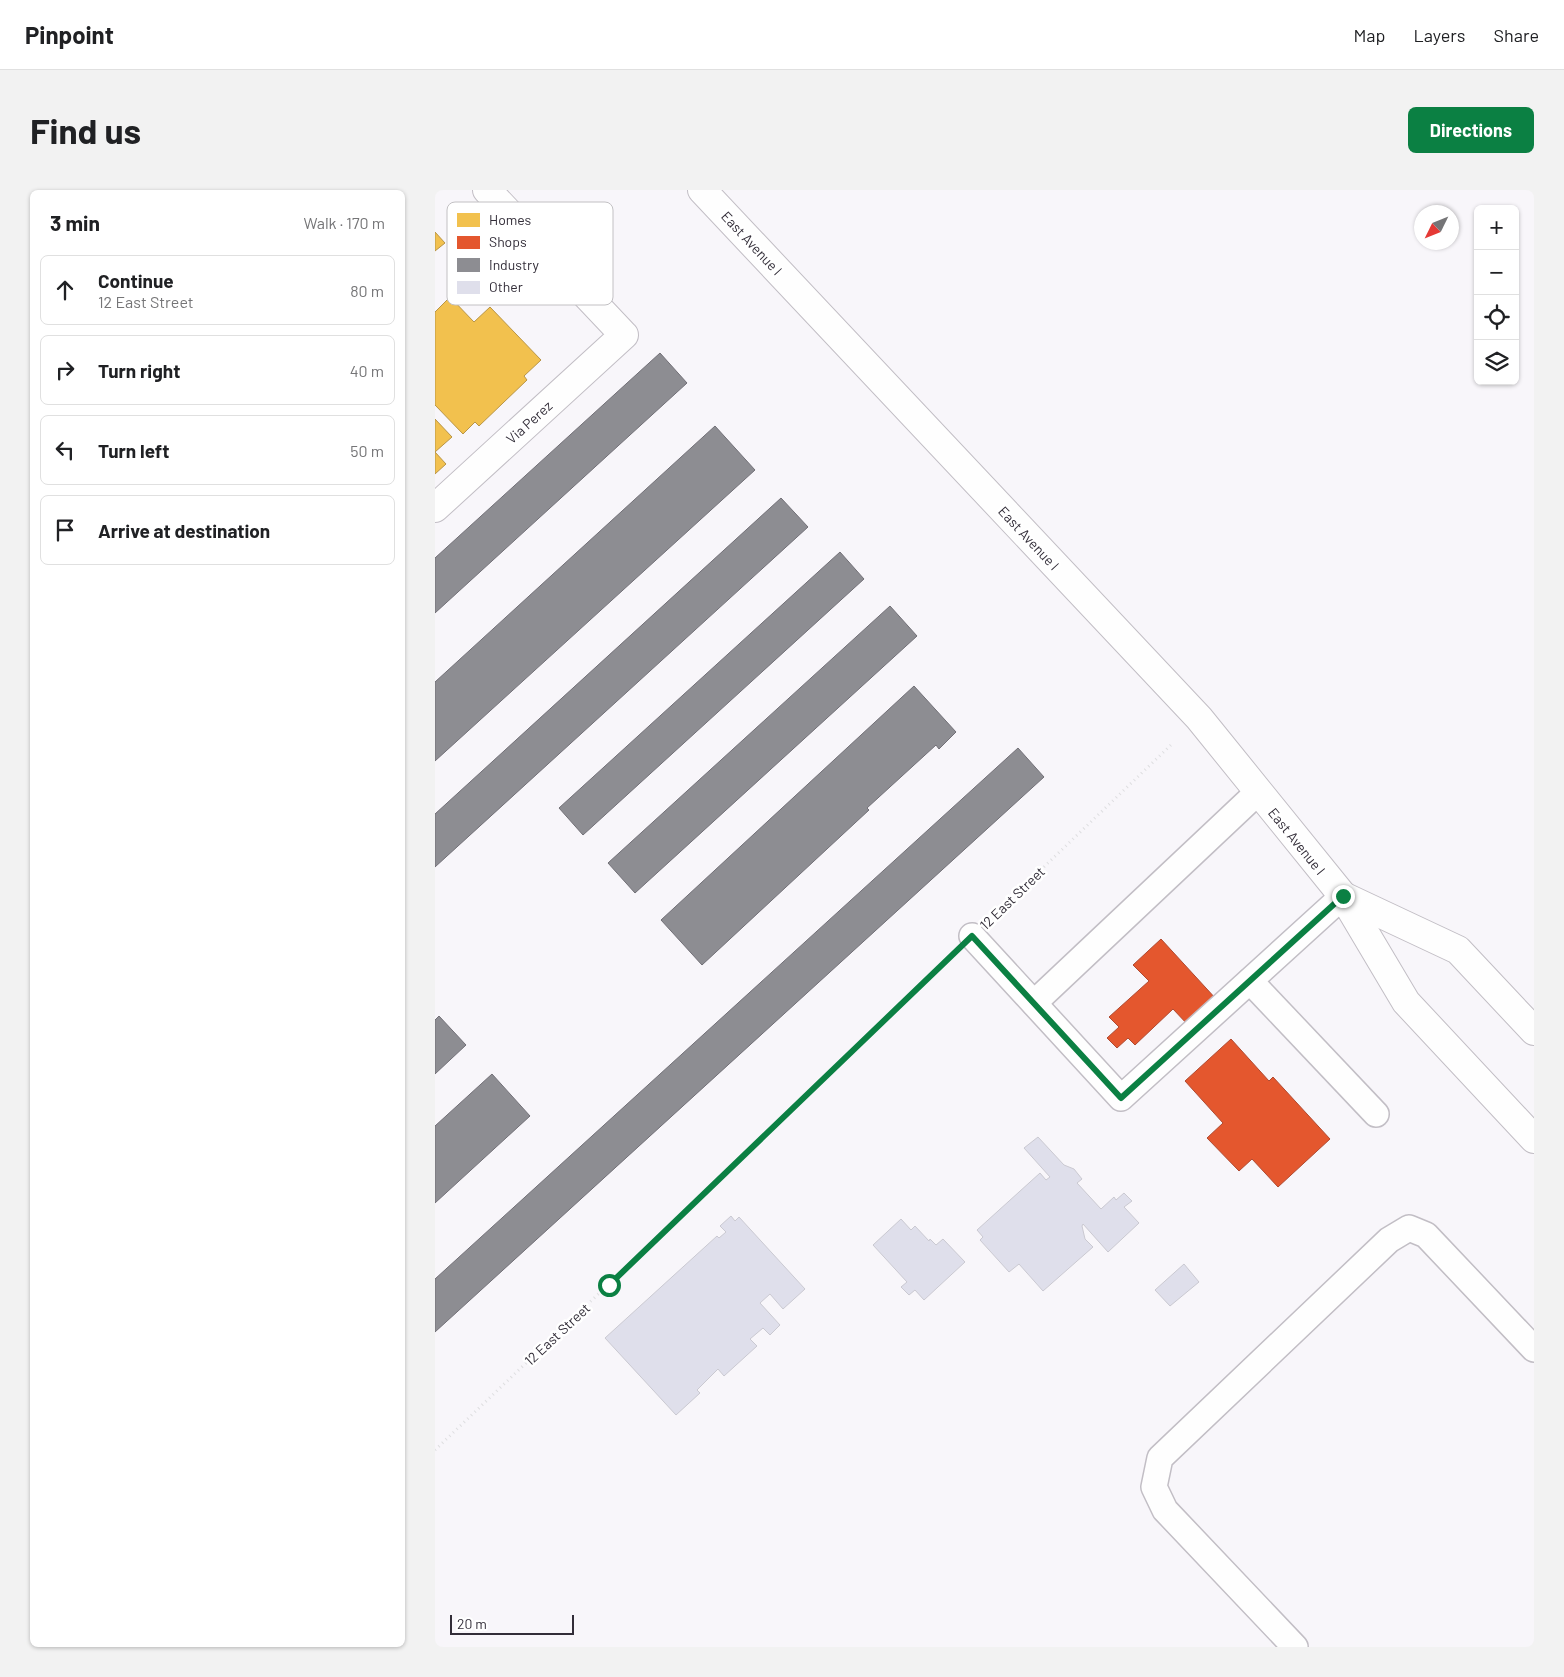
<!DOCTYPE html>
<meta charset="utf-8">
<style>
:root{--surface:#fff;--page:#f2f2f2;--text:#202124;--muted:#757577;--line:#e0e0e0;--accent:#0b8043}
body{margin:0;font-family:Barlow,sans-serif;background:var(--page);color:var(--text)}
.controls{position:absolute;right:15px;top:15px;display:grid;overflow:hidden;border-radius:8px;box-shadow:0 1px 4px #0004}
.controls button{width:45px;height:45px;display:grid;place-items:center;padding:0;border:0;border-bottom:1px solid var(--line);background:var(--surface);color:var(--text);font:25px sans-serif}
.compass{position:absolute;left:979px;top:15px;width:45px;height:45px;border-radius:50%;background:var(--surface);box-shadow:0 1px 4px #0004;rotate:227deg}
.scale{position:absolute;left:15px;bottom:12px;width:124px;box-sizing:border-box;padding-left:5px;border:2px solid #322d38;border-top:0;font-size:14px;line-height:18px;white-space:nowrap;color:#322d38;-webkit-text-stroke:4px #fff;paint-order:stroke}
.stop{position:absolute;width:15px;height:15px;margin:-11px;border:4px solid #0b8043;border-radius:50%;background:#fff}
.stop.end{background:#0b8043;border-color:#fff;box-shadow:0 1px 5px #0008}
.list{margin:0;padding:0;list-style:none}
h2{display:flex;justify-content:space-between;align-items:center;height:65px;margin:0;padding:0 20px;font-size:21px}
h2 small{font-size:16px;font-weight:400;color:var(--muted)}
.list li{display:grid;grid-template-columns:32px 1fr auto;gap:15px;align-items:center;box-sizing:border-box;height:70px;margin:0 10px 10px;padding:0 10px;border:1px solid var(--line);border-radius:8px}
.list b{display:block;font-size:19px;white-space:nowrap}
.list p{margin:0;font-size:16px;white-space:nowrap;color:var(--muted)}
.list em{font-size:16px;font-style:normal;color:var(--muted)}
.icon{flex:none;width:28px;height:28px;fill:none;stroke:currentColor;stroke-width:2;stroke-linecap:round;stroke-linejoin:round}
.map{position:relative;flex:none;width:1099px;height:1457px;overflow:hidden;border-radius:8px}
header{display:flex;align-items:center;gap:30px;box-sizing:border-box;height:70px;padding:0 25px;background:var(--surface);border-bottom:1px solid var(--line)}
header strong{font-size:24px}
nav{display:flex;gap:28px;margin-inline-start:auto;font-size:18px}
.intro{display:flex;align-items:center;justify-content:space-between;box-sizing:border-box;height:120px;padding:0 30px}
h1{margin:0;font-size:35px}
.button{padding:12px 22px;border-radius:8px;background:var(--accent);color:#fff;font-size:18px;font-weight:700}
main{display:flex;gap:30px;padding:0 30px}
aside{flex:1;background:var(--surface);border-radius:8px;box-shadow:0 1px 4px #0004}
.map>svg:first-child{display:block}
.homes{fill:#f2c14e;stroke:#b89547}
.shops{fill:#e4572e;stroke:#af4a31}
.industry{fill:#8d8d92;stroke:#727077}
.building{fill:#dfdfeb;stroke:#cac9d1}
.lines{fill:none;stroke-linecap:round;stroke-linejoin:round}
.lane-casing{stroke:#c2bec5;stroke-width:28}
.street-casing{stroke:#c2bec5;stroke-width:30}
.primary-casing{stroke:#c2bec5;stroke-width:30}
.path{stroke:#dedee0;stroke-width:3;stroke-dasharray:1 4;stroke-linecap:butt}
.lane{stroke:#fefefe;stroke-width:25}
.street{stroke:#fefefe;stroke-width:28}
.primary{stroke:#fefefe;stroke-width:28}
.route{stroke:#0b8043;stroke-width:6}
.labels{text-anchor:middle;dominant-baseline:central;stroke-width:5;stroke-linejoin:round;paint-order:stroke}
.street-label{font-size:14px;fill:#322d38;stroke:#fff}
.key{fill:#fff;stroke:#c2c0c3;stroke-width:1}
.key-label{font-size:14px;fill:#322d38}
</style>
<header>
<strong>Pinpoint</strong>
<nav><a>Map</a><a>Layers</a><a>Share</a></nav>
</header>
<div class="intro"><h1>Find us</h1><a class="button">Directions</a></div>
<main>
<aside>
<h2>3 min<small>Walk · 170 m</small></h2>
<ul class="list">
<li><svg class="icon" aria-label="ahead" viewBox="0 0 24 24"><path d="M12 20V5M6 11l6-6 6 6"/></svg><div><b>Continue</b><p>12 East Street</p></div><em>80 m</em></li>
<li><svg class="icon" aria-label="right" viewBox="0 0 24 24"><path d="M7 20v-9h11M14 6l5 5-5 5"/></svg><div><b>Turn right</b></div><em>40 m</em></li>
<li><svg class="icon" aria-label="left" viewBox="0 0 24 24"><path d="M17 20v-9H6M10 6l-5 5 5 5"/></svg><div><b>Turn left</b></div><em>50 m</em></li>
<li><svg class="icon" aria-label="arrive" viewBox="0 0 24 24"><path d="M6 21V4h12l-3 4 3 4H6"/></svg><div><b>Arrive at destination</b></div></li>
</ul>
</aside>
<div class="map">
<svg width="1099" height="1457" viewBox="0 0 1099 1457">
<rect width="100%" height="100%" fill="#f8f6fa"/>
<!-- homes -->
<g class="homes">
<polygon points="0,42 10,53 0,61"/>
<polygon points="15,107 39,132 55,117 106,170 89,186 92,190 44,236 40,232 28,244 0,215 0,122"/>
<polygon points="0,229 17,247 0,262 11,274 0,284"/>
</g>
<!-- shops -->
<g class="shops">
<polygon points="726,749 782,810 754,836 738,819 700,855 693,848 682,858 672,848 684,837 674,827 714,791 698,775"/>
<polygon points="796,849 834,891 838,887 895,949 843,997 817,969 804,981 772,948 788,933 750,891"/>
</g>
<!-- industry -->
<g class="industry">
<polygon points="225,163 252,193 0,423 0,368"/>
<polygon points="280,236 320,280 0,571 0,492"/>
<polygon points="346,308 373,337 0,677 0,624"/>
<polygon points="405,362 429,389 148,645 124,618"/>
<polygon points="455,416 482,446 200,703 173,673"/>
<polygon points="479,496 521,542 504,559 501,555 432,618 434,620 267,775 226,730"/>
<polygon points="583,558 609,587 0,1142 0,1089"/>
<polygon points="4,826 31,855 0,884 0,830"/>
<polygon points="57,884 95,926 0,1013 0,936"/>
</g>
<!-- building -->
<g class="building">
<polygon points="603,947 629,975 639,979 647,989 642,993 666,1019 679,1007 681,1010 689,1003 697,1011 689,1017 704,1033 673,1062 648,1034 647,1036 650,1049 658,1057 608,1101 584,1074 574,1082 545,1050 548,1047 542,1040 605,983 611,990 615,987 589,958"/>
<polygon points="296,1026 300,1031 304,1027 370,1099 348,1119 335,1104 325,1113 345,1135 335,1145 328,1138 315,1149 322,1156 289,1186 283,1179 262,1200 265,1203 241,1225 170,1148 282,1046 284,1048 291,1042 285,1036"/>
<polygon points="466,1029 476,1040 480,1036 494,1051 495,1049 501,1055 508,1049 530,1072 489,1110 480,1100 474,1105 466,1097 472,1092 438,1055"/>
<polygon points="749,1074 764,1092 735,1116 720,1100"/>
</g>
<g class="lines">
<defs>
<g id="lane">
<polyline points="537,746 686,908 908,706"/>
<polyline points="815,791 941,924"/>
<polyline points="599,813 823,602"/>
<polyline points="860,1457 730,1320 719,1297 725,1268 954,1050 974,1038 991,1045 1099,1159"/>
</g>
<polyline id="street" points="0,318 189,145 52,0"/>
<g id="primary">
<polyline points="267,0 764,528 908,706 971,812 1099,949"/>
<polyline points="908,706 1023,760 1099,841"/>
</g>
</defs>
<!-- lane casing -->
<use href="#lane" class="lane-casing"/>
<!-- street casing -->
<use href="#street" class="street-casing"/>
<!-- primary casing -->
<use href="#primary" class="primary-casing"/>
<!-- path -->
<g class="path">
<polyline points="562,722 738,553"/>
<polyline points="0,1260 513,770"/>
</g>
<!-- lane -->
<use href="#lane" class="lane"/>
<!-- street -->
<use href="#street" class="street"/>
<!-- primary -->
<use href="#primary" class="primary"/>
</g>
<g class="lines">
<!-- route -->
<polyline class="route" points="174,1095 537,746 686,908 908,706"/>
</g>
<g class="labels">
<!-- street labels -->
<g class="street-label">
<text transform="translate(317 53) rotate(47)">East Avenue I</text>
<text transform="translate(94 232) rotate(-42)">Via Perez</text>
<text transform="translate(594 348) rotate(47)">East Avenue I</text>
<text transform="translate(862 651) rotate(51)">East Avenue I</text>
<text transform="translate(577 708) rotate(-44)">12 East Street</text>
<text transform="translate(122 1144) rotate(-43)">12 East Street</text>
</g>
</g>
<!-- legend -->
<rect x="12" y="12" width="166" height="103" rx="8" class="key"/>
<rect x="22" y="23" width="23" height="14" fill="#f2c14e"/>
<rect x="22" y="46" width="23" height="13" fill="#e4572e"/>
<rect x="22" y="68" width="23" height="14" fill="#8d8d92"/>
<rect x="22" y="91" width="23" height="13" fill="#dfdfeb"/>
<g class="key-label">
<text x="54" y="35">Homes</text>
<text x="54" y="57">Shops</text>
<text x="54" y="80">Industry</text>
<text x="54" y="102">Other</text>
</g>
</svg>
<div class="controls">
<button>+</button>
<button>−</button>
<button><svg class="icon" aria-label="locate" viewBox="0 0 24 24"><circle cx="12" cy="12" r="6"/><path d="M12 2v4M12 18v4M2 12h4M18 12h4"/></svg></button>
<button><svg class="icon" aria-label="layers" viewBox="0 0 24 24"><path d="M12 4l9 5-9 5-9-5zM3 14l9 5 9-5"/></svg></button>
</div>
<svg class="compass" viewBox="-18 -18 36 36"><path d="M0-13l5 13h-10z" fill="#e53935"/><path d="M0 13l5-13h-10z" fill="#757577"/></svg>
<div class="scale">20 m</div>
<div class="stop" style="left:174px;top:1095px"></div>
<div class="stop end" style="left:908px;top:706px"></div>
</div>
</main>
